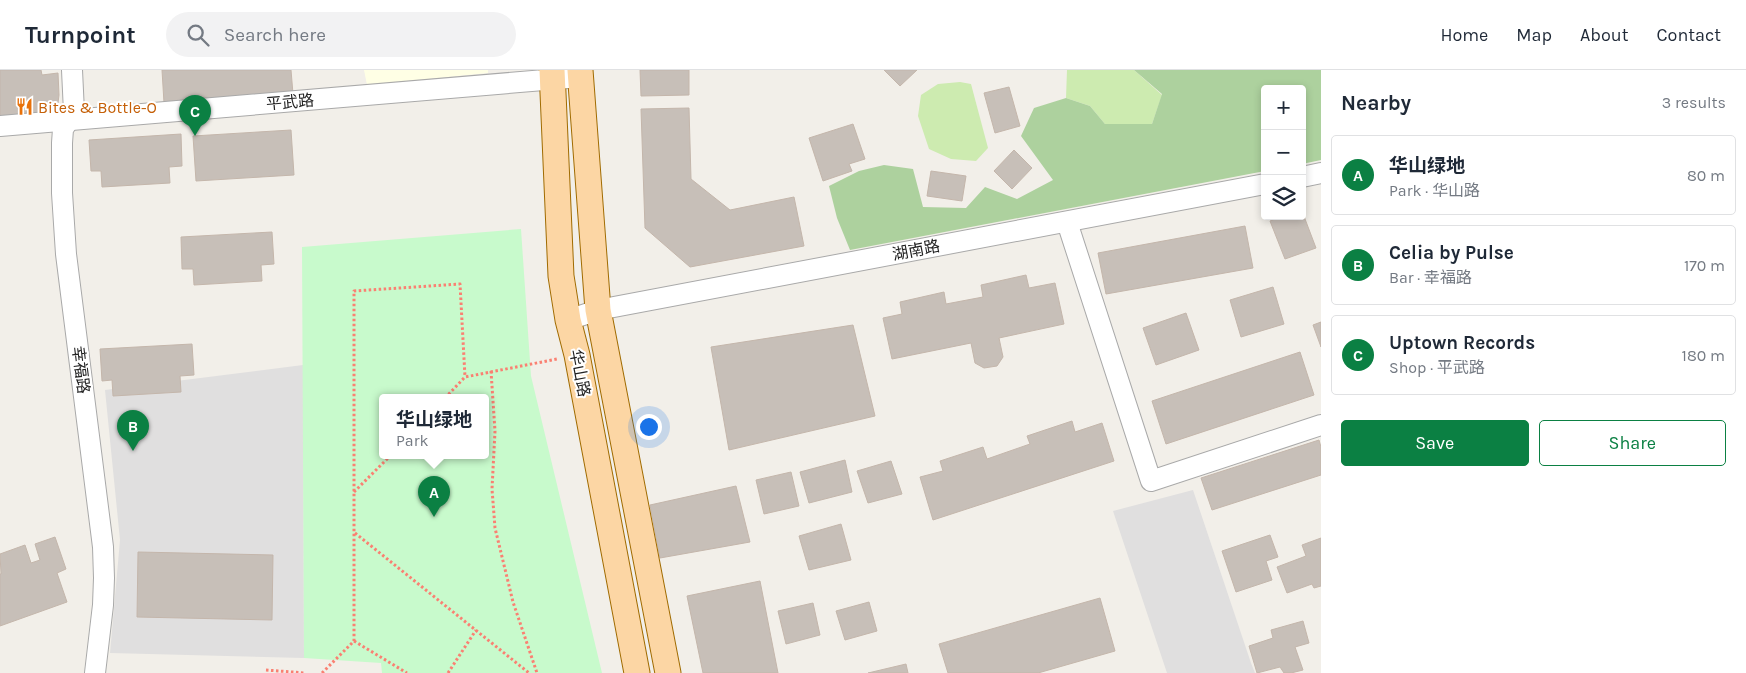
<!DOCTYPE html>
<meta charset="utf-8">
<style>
:root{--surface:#fff;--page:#f2f2f3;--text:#1f2937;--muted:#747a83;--line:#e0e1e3;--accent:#0b8043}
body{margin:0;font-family:Karla,"Noto Sans SC",sans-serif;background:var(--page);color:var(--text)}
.controls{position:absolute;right:15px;top:15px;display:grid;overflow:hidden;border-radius:5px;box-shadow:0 2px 8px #0003}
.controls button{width:45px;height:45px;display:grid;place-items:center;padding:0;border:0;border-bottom:1px solid var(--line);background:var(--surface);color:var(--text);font:25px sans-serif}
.you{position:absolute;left:648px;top:356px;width:18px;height:18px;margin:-12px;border:4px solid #fff;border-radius:50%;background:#1a73e8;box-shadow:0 0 0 8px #1a73e833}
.badge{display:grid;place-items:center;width:32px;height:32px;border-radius:50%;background:var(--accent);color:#fff;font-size:16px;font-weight:700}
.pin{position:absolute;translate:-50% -41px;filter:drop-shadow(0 1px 2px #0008)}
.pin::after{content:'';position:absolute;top:26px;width:18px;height:15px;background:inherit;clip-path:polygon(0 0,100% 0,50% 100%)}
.popup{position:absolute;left:379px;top:324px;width:110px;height:65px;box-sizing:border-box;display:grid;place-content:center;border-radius:5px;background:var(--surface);filter:drop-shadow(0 1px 4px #0005);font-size:16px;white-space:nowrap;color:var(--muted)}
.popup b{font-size:19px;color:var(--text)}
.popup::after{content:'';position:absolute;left:50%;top:100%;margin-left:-10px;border:10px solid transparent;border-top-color:var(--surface)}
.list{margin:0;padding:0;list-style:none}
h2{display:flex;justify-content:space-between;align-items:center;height:65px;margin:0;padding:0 20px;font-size:21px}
h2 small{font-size:16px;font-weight:400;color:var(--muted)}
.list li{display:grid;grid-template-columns:32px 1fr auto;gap:15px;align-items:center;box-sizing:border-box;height:80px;margin:0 10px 10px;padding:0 10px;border:1px solid var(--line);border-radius:5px}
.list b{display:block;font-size:19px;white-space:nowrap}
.list p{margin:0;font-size:16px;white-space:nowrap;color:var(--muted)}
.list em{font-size:16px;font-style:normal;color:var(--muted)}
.actions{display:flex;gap:10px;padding:15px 20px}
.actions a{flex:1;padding:11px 0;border:1px solid var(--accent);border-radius:5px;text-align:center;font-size:18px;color:var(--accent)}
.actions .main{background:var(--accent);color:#fff}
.icon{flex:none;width:28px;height:28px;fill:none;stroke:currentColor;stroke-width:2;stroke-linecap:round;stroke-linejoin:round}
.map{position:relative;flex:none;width:1321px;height:603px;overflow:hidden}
header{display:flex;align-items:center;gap:30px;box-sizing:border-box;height:70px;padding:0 25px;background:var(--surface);border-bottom:1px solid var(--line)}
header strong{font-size:24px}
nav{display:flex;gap:28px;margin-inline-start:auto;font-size:18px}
.search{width:350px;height:45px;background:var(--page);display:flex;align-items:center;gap:12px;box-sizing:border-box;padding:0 18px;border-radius:28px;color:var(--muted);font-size:19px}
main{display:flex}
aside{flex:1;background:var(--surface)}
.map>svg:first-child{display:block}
.residential{fill:#e0dfdf}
.education{fill:#ffffe5}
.grass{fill:#cdebb0}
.forest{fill:#add19e}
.park{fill:#c8facc;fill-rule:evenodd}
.building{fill:#c7bfb8;stroke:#c4b6ab}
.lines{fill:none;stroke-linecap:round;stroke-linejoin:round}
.minor-casing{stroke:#a9a9a9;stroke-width:22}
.major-casing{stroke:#a06b00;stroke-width:27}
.path{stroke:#fa8072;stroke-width:3;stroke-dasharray:2.5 2.5;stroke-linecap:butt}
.minor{stroke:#fff;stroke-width:20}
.major{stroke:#fcd6a4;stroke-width:25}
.labels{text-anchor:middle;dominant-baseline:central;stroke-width:4;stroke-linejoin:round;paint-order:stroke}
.street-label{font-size:16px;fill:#222;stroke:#fff}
.food-label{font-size:16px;fill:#c56008;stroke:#fff;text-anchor:start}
</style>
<header>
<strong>Turnpoint</strong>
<div class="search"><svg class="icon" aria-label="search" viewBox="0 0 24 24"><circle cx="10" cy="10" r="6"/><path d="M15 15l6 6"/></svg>Search here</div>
<nav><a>Home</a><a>Map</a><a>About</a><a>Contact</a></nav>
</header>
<main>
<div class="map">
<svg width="1321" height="603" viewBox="0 0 1321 603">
<rect width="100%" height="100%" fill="#f2efe9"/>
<!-- residential -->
<g class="residential">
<polygon points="303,295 304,588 110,583 120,470 105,320"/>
<polygon points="1193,420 1251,593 1255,603 1167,603 1113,441"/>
</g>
<!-- education -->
<polygon class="education" points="364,0 488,0 488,3 367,15"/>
<!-- grass -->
<g class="grass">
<polygon points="1067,0 1134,0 1162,25 1152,54 1105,54 1090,36 1066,28"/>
<polygon points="960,12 971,14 988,78 976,91 951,89 929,79 918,46 921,25 938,14"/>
</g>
<!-- forest -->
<polygon class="forest" points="1134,0 1321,0 1321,90 1302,94 1302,19 1265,19 1265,101 850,180 837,148 829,116 859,101 884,95 913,99 923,137 966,138 985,117 1017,129 1053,110 1021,66 1034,38 1066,28 1090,36 1105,54 1152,54 1162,24"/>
<!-- park -->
<path class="park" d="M521,159L531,306L602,603H382L381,593L304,588L302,177ZM383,328H485V386H383Z"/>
<!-- building -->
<g class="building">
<polygon points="0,0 41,0 42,5 58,3 59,25 58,33 49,42 0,48"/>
<polygon points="162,0 291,0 293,24 164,33"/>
<polygon points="640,0 689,0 689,25 641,26"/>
<polygon points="884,0 917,0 900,16"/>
<polygon points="1009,17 1020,56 995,63 984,23"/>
<polygon points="689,38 691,109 730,140 794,127 804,176 690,197 645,158 641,39"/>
<polygon points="853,54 865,89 849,94 852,101 823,111 809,68"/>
<polygon points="291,60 294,105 196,111 193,66"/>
<polygon points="181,64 182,96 169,97 170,113 102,117 101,101 91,101 89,70"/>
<polygon points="1014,80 1032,98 1012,119 994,101"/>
<polygon points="931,101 966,106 962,131 927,126"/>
<polygon points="1302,141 1316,178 1285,189 1270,151 1282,146 1302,146"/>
<polygon points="1245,156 1253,198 1106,224 1098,183"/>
<polygon points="272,162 274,194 261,195 262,211 194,215 193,199 182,199 181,167"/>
<polygon points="1026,205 1029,218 1055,213 1064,254 999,268 1003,287 997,296 984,298 975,293 971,273 892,289 883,248 902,244 900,232 944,222 946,234 983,227 981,215"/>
<polygon points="1273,217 1284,254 1241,267 1230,230"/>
<polygon points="1186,243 1199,280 1156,295 1143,258"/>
<polygon points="1321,252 1321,277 1313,255"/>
<polygon points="853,255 875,346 729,380 711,277"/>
<polygon points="192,274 194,305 180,306 181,322 113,326 112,310 102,311 100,279"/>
<polygon points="1300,282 1314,325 1166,374 1152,331"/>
<polygon points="1072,351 1075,362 1102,353 1114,391 933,450 920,407 943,401 940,391 983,377 987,389 1030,374 1027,366"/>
<polygon points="1319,370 1321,377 1321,405 1212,440 1201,408"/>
<polygon points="845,390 852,422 809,433 800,402"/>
<polygon points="891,391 902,424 868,433 857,401"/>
<polygon points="791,402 799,436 764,444 756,410"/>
<polygon points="736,416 750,472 660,488 650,435"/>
<polygon points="841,454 851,490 809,500 799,466"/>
<polygon points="1270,465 1278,487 1266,491 1272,510 1236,522 1222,481"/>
<polygon points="55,467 66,499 57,503 67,532 0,556 0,504 1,504 0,484 25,475 31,493 40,490 35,474"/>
<polygon points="1321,468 1321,516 1314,518 1312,514 1287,523 1277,497 1306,486 1302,475"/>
<polygon points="138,482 273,485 272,550 137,547"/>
<polygon points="760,511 778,603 703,603 687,526"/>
<polygon points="1100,528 1115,581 1038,603 948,603 939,574"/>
<polygon points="869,532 877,561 845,570 836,541"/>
<polygon points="813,533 820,565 786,574 778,541"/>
<polygon points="1303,551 1309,573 1295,577 1303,600 1291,603 1284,603 1280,597 1257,603 1249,576 1273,568 1271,560"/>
<polygon points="906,594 908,603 868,603"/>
</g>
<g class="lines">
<defs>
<g id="minor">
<polyline points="72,0 74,42 63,59 62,73 62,123 66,184 103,477 104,508 103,535 95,603"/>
<polyline points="0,56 580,7"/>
<polyline points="1302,107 1321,103"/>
<polyline points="1067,152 1151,411 1321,355"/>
<polyline points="568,250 598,240 1265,114"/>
</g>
<g id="major">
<polyline points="552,0 561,206 568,250 577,285 637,603"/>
<polyline points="580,0 598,240 668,603"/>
</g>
</defs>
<!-- minor casing -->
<use href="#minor" class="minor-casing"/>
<!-- major casing -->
<use href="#major" class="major-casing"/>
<!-- path -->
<g class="path">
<polyline points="491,301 495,361 492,419 495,458 513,532 537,603"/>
<polyline points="445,328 465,307 557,289"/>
<polyline points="354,422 390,386"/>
<polyline points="355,463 529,603"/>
<polyline points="354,571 407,603"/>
<polyline points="266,600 305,603"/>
<polyline points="322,603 354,571 354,221 460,214 465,307"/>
<polyline points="448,603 476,560"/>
</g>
<!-- minor -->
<use href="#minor" class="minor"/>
<!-- major -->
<use href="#major" class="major"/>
</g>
<!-- icons -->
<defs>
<symbol id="restaurant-bare" viewBox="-9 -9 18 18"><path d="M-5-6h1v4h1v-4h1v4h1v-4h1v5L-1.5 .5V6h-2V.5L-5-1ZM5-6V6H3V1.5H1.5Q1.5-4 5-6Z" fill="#e8710a" stroke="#fff" stroke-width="2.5" paint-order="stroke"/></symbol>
</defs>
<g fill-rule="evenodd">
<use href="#restaurant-bare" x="12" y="24" width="25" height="25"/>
</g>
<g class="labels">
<!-- street labels -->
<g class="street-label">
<text transform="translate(290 32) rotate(-5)">平武路</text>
<text transform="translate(916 180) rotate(-11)">湖南路</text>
<text transform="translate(81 300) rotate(83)">幸福路</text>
<text transform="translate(580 303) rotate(79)">华山路</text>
</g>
<!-- food labels -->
<g class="food-label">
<text x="38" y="37">Bites &amp; Bottle-O</text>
</g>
</g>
</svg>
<div class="controls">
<button>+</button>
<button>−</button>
<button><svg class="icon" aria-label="layers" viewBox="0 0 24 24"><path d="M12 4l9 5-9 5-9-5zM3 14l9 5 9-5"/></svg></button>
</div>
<div class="you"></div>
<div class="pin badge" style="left:434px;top:447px">A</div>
<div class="popup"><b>华山绿地</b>Park</div>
<div class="pin badge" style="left:133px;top:381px">B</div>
<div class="pin badge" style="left:195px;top:66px">C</div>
</div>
<aside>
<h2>Nearby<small>3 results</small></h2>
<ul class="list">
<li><span class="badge">A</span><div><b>华山绿地</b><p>Park · 华山路</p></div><em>80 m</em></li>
<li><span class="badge">B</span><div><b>Celia by Pulse</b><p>Bar · 幸福路</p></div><em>170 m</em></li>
<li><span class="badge">C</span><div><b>Uptown Records</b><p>Shop · 平武路</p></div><em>180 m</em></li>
</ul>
<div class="actions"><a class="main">Save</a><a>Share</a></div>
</aside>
</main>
